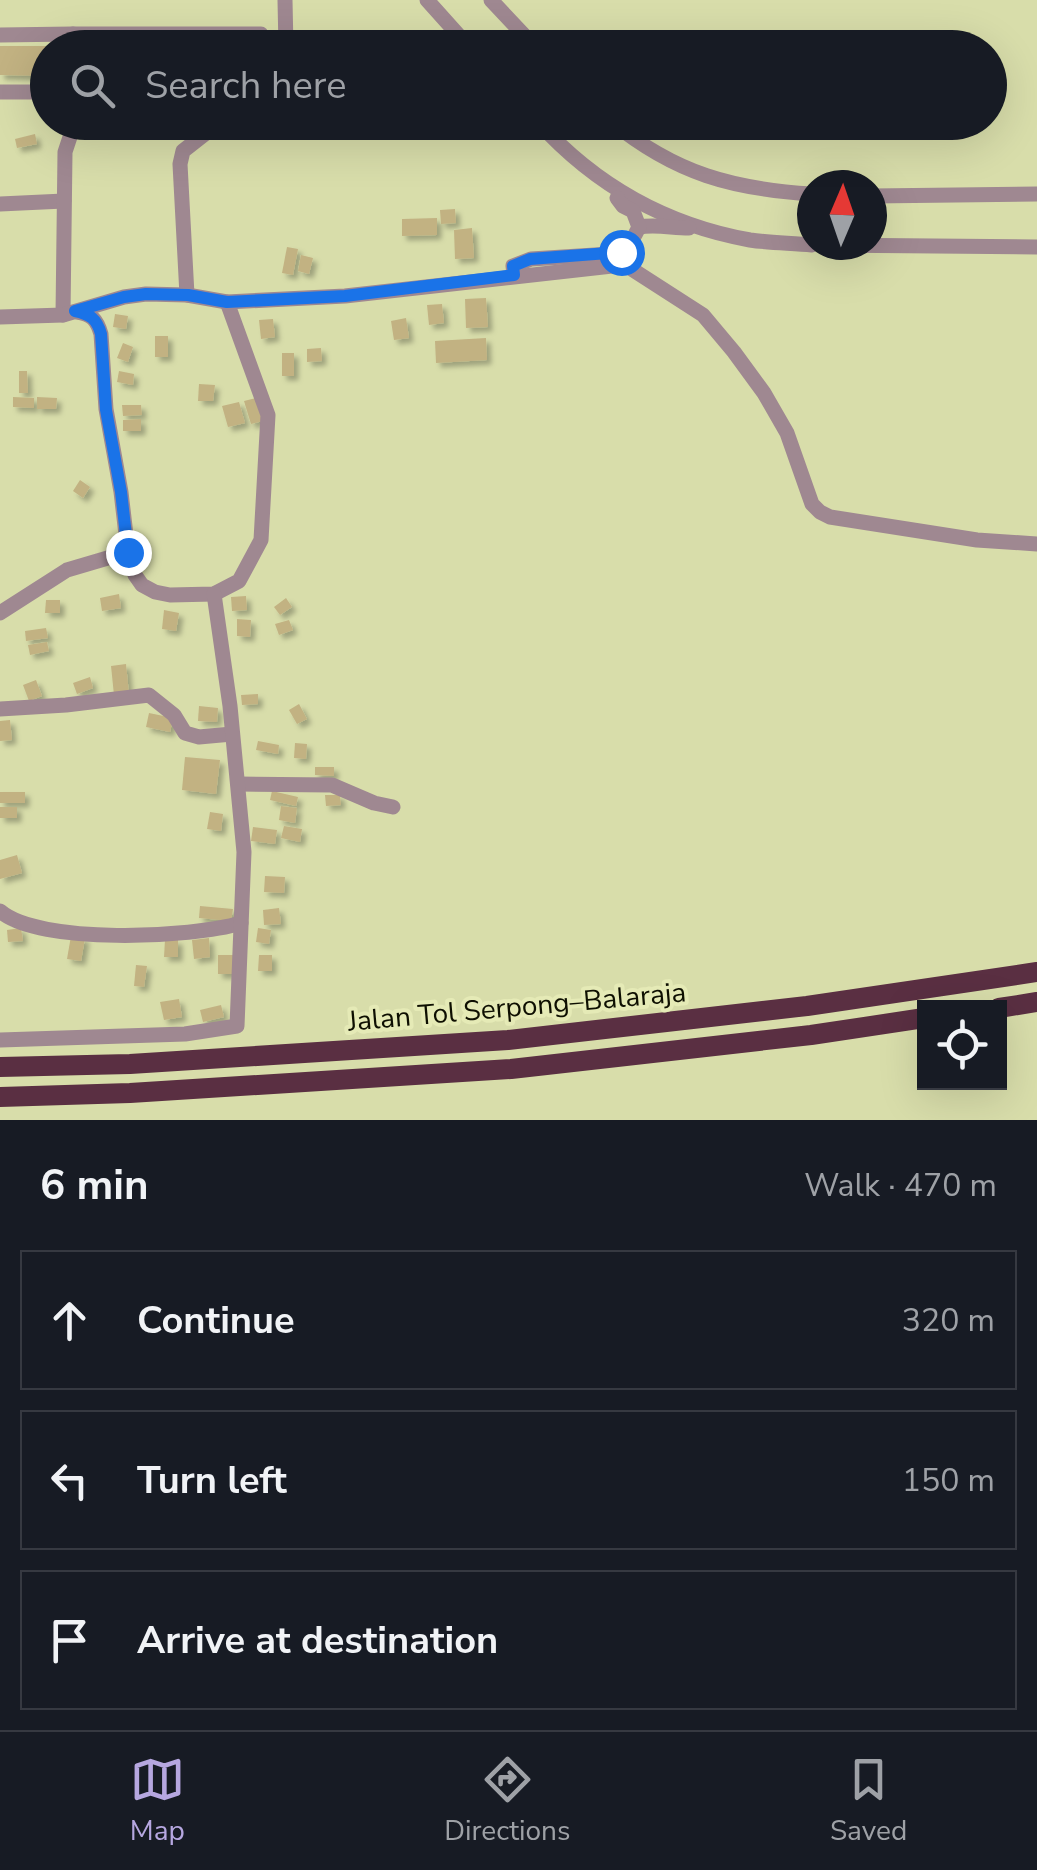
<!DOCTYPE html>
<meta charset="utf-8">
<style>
:root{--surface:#171b24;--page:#20242c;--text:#f1f3f6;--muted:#9ea1a6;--line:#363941;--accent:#b6a7e0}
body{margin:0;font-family:"Nunito Sans",sans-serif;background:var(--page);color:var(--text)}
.controls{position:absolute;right:30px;bottom:30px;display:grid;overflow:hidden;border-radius:0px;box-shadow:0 10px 40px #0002}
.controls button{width:90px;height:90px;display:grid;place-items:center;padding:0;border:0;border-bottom:2px solid var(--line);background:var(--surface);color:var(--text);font:50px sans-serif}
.compass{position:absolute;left:797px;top:170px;width:90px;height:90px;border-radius:50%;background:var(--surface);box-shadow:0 10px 40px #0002;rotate:2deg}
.stop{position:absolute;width:30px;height:30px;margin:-22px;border:8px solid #1a73e8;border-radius:50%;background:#fff}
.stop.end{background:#1a73e8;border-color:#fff;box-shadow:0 2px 10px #0008}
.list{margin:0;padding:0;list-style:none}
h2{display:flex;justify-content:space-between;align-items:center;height:130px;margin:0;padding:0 40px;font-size:42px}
h2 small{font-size:32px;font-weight:400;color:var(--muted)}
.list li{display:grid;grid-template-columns:65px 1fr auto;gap:30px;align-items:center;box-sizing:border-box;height:140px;margin:0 20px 20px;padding:0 20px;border:2px solid var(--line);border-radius:0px}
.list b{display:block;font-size:38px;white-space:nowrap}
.list em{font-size:32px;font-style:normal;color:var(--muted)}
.icon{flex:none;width:55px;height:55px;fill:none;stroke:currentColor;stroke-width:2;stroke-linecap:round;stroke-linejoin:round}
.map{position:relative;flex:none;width:1037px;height:1120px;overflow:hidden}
.search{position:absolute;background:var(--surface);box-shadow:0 10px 40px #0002;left:30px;right:30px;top:30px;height:110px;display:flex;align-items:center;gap:25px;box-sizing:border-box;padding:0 35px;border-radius:55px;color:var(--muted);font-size:38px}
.sheet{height:610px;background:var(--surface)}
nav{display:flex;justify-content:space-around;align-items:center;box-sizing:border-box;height:140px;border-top:2px solid var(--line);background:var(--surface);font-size:28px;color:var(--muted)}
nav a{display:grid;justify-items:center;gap:5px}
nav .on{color:var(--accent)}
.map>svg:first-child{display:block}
.building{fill:#c2b282;filter:url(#shadow)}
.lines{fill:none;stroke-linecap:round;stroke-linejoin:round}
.minor{stroke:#9f8891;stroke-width:15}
.highway{stroke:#5a2f42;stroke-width:20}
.route{stroke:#1a73e8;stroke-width:12}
.labels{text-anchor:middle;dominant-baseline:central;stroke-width:8;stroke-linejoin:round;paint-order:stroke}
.street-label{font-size:28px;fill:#0e0f01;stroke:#e5eab6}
</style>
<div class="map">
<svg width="1037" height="1120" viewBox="0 0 1037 1120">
<defs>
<filter id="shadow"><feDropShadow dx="4.5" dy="4.5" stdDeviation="2.5" flood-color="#0004"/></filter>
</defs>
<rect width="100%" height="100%" fill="#d8ddaa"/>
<!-- building -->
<g class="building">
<polygon points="0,46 48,46 48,76 0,75"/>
<polygon points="35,134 37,144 17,148 15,139"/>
<polygon points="455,209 456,223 441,224 440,210"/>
<polygon points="437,218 437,235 402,236 402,219"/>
<polygon points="472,228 474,258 455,259 454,230"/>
<polygon points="287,247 298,249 293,275 282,273"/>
<polygon points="301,255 313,258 309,274 298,271"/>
<polygon points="486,298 488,327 466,328 465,299"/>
<polygon points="442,304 444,323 429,325 427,305"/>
<polygon points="115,314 128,316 126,329 113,327"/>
<polygon points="406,318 409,338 394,340 391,321"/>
<polygon points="273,319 275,337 261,339 259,320"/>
<rect x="155" y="336" width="13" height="21"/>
<polygon points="486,338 487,360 436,363 435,341"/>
<polygon points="123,343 133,347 128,362 117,358"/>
<polygon points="321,348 322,361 307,362 307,349"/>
<rect x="282" y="353" width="12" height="23"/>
<polygon points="19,371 27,371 28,393 19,393"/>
<polygon points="119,371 134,374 133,385 117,382"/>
<polygon points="199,384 215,385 213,401 198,401"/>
<polygon points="13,397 34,398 34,408 13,407"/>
<polygon points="37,397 57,398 56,409 37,409"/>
<polygon points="256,398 263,421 251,424 244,401"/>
<polygon points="239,402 245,423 228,427 222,406"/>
<polygon points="122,405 141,405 142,415 123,416"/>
<polygon points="141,419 141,431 123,431 123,420"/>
<polygon points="80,480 90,487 83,498 73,491"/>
<polygon points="119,594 121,608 102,611 100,598"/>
<polygon points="246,596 247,610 232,611 231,597"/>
<polygon points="286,598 292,607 280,615 274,607"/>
<polygon points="46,600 60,600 60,613 45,613"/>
<polygon points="164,610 179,613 176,631 162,629"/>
<polygon points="237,619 251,620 250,637 237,636"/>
<polygon points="289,620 293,630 279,635 275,624"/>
<polygon points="46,628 48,638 26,641 25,631"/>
<polygon points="47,642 49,651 30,655 28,645"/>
<polygon points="126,664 129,694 114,695 111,666"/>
<polygon points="90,677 93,688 77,694 73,683"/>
<polygon points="36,680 42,696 29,701 23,685"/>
<polygon points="258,694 258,704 242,705 241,695"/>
<polygon points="299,704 307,719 297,724 289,710"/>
<polygon points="199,706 218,708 217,722 198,721"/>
<polygon points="149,713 173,718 170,732 146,727"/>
<polygon points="10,720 12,740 0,741 0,721"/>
<polygon points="258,741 279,745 278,754 256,750"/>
<polygon points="295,743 307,744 306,759 294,758"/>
<polygon points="185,757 220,760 216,794 182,790"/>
<polygon points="315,767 334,767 334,776 315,775"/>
<polygon points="272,791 298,797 296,806 270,800"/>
<rect x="0" y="792" width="25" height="11"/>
<polygon points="325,795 340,795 341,805 326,806"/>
<polygon points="281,806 297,808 295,823 279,820"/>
<rect x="0" y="807" width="17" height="11"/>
<polygon points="210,812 223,814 221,831 207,829"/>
<polygon points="284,826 302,829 300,842 281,838"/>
<polygon points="253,827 277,830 275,844 251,841"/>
<polygon points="17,855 22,873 0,879 0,860"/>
<polygon points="265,876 285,877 284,893 264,892"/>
<polygon points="200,906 233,909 231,921 199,918"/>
<polygon points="279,908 281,924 264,925 263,910"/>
<polygon points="21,928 23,941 8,942 7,930"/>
<polygon points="258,928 271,930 269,944 256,942"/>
<polygon points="71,936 85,938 81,961 67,959"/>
<polygon points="209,938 210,957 194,959 192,940"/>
<polygon points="165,940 178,940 178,957 164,957"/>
<rect x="218" y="955" width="17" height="19"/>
<polygon points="259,955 272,955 272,971 258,971"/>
<polygon points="136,965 147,966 144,987 134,986"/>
<polygon points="179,999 182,1017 164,1020 160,1002"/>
<polygon points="221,1005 224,1017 203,1022 200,1010"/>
</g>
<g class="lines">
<!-- minor -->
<g class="minor">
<polyline points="285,0 286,48"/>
<polyline points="427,0 470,48"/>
<polyline points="491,0 536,48"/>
<polyline points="0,35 73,34"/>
<polyline points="73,48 73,34 261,34"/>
<polyline points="0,92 48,92"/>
<path d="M538,122C596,186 666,225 750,240C770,243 792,243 812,245"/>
<path d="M612,122C676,174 733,189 812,194"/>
<polyline points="872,196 1037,194"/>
<polyline points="0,204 64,201"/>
<path d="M639,227C656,224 672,228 689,228"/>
<polyline points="823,245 1037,247"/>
<path d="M514,275L513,266L531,259L611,254C628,250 632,241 639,227L633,211L623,206L617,198"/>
<polyline points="187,295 180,164 183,151 220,122"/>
<path d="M77,312C92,314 97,320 101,334L106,409L121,492L128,552L135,575L142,585L155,592L170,595L214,594L239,581L261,540L268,415L227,302"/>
<polyline points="63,315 65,152 75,122"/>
<polyline points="0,317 63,315 124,297 146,294 187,295 227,302 345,296 621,265 630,268 703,315 734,352 764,393 787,433 812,504 820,512 830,517 977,540 1037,544"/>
<polyline points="0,613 67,570 128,552"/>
<polyline points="0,709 66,705 149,695 174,715 185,733 199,737 232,734"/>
<polyline points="238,784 332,785 374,803 393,807"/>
<path d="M0,911C39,945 192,938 241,923"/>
<polyline points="0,1040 185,1034 237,1026 244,852 230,706 214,594"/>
</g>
<!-- highway -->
<g class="highway">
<polyline points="999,1008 1037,1002"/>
<polyline points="0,1067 130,1064 508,1040 807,1006 1037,972"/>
<polyline points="0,1097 130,1093 511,1069 811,1035 924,1018"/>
</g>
</g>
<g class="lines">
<!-- route -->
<path class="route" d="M128,552L121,492L106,410L101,334C97,319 90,314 75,311L124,297L146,294L188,295L227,302L345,296L514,275L513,266L530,259L621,252"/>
</g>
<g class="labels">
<!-- street labels -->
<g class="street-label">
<text transform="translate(517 1007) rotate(-5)">Jalan Tol Serpong–Balaraja</text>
</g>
</g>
</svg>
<div class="controls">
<button><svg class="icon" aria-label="locate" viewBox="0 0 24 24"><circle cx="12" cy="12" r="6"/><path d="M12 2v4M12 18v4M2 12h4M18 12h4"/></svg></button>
</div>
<svg class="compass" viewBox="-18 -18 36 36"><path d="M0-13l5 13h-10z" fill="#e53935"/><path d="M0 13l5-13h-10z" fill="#9ea1a6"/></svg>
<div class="stop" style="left:621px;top:252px"></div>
<div class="stop end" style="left:128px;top:552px"></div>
<div class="search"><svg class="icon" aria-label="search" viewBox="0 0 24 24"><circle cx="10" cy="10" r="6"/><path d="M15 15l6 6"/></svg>Search here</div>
</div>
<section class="sheet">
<h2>6 min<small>Walk · 470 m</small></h2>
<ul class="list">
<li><svg class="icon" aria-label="ahead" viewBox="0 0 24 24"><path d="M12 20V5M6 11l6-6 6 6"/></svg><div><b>Continue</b></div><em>320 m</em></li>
<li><svg class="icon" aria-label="left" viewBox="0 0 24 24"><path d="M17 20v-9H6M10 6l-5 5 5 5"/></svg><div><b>Turn left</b></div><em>150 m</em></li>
<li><svg class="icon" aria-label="arrive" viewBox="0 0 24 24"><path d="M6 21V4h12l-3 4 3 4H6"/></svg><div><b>Arrive at destination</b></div></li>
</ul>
</section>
<nav>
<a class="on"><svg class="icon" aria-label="map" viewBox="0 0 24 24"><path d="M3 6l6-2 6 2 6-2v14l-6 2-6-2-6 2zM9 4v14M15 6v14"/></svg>Map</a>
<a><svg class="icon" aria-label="directions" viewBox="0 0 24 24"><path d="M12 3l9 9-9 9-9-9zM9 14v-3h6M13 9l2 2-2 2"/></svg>Directions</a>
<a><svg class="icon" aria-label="saved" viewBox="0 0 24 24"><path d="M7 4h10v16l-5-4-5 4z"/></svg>Saved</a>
</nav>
